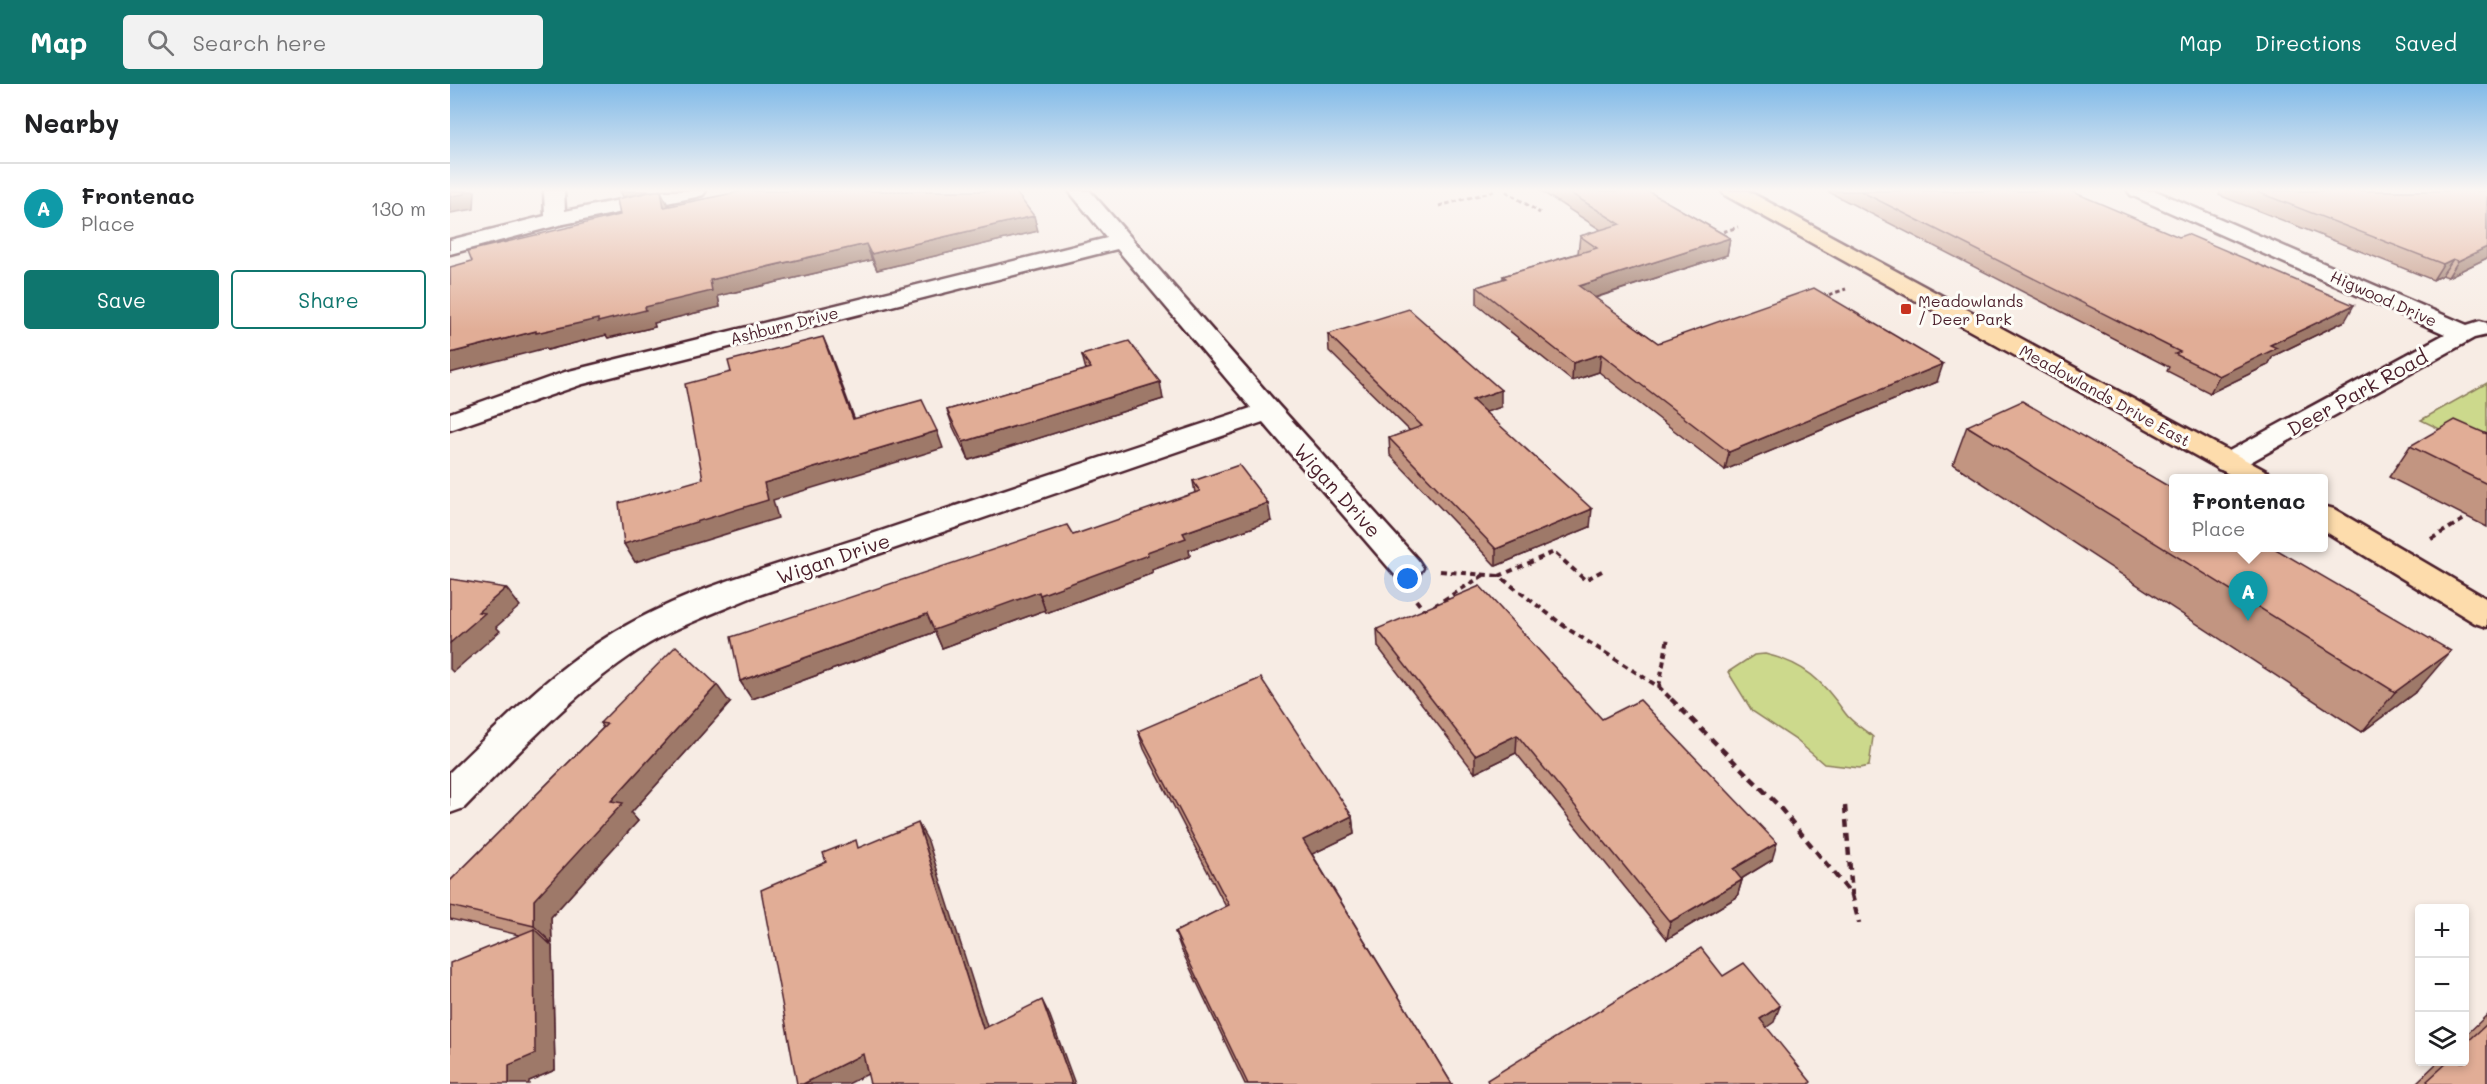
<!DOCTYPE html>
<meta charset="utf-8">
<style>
:root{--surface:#fff;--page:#f2f2f2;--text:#202124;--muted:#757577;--line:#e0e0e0;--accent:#0f766e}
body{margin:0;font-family:Mali,sans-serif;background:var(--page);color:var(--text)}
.controls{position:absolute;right:18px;bottom:18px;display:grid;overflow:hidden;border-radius:6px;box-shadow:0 3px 9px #0003}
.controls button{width:54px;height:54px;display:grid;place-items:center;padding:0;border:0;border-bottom:2px solid var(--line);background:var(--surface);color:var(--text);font:30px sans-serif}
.you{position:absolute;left:958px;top:495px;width:21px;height:21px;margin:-15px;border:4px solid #fff;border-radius:50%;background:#1a73e8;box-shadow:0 0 0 9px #1a73e833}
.badge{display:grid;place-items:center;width:39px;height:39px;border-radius:50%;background:var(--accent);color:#fff;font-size:20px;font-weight:700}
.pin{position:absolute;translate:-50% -50px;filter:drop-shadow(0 2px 3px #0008)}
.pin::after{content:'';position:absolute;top:32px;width:21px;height:18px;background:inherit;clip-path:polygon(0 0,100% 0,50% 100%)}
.popup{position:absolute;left:1719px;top:390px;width:159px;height:78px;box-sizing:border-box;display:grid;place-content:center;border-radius:6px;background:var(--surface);filter:drop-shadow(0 2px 4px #0005);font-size:20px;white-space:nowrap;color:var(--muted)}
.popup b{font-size:22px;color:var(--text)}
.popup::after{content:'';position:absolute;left:50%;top:100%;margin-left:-12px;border:12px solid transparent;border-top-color:var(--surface)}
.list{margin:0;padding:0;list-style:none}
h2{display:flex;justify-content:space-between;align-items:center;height:78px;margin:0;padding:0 24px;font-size:26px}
h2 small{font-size:20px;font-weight:400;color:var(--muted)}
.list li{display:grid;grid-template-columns:39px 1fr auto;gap:18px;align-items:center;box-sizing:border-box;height:90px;padding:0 24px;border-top:2px solid var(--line)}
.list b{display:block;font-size:22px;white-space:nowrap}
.list p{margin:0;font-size:20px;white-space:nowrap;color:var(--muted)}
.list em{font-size:20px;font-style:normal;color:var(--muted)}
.actions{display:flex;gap:12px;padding:18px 24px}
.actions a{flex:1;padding:14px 0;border:2px solid var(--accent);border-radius:6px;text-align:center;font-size:21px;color:var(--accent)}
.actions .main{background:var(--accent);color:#fff}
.icon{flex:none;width:33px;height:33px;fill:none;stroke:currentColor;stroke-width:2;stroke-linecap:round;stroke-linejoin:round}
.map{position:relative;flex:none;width:2037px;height:1000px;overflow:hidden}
header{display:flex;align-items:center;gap:36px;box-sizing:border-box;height:84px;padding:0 30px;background:var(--accent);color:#fff}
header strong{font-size:28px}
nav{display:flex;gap:33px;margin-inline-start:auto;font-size:21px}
.search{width:420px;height:54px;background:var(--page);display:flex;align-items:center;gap:15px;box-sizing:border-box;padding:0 21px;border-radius:6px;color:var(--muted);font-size:22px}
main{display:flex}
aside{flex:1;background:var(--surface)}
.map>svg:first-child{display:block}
.green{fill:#ccd98c;stroke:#8b7c5c;stroke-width:1.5}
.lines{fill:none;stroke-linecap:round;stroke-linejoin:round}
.minor-casing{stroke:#4a1f2b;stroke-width:5}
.major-casing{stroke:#4a1f2b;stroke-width:5}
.path-far2{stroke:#4a1f2b;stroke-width:3;stroke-dasharray:4.5 3;stroke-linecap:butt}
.path-far1{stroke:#4a1f2b;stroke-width:4;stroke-dasharray:6 4.5;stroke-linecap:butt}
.path{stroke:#4a1f2b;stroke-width:4.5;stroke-dasharray:8 6;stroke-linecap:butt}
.minor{fill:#fdfcf7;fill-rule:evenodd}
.major{fill:#fddcac;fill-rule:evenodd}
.wall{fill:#c29581;stroke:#4a1f2b;stroke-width:1.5}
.shaded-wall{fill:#9e7969;stroke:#4a1f2b;stroke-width:1.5}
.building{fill:#e1ad96;stroke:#4a1f2b;stroke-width:1.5}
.poi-dot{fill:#c8321e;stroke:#fdfcf7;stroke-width:2}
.labels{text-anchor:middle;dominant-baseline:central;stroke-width:6;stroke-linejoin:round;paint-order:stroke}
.far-street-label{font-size:16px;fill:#4a1f2b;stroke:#fdfcf7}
.far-poi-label{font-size:16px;fill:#4a1f2b;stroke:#fdfcf7;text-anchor:start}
.street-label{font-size:20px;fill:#4a1f2b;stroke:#fdfcf7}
</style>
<header>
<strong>Map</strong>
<div class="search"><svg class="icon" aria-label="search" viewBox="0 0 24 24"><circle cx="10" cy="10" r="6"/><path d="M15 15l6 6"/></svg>Search here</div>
<nav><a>Map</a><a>Directions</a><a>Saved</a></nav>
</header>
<main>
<aside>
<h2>Nearby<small></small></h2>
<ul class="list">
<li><span class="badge" style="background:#0f9aa8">A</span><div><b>Frontenac</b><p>Place</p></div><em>130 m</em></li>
</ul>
<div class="actions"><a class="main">Save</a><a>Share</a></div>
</aside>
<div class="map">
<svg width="2037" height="1000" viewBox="0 0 2037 1000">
<rect width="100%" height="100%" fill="#f7ece4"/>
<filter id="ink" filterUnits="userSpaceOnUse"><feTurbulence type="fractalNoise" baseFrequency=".0167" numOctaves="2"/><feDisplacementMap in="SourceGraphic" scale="12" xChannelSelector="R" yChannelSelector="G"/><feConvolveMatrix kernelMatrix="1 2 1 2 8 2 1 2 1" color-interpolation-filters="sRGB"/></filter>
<g filter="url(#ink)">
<!-- green -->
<g class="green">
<polygon points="2037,299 2037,368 1971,336"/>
<path d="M1315,570C1354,579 1373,597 1395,629C1401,638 1415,646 1423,653L1419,682L1410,684L1374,680L1346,656L1302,627L1278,588L1304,571Z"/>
</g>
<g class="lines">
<defs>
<g id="minor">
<polygon points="94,107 114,107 115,127 215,107 256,107 253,111 246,113 109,141 0,170 0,156 95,132"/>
<path d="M619,107H640L828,321L968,476L973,484L968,492L957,495L946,492L813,338L300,514C262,530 222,544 187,567C122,610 68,669 14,724L0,729V688C52,638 103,585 165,548C240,503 328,481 410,454C540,410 670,367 801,324L667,165L133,300L0,346V329L115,288L657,154Z"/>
<polygon points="1678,107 1706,107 2017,241 2030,237 2037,239 2037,251 2024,254 1788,385 1778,388 1768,385 1763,379 1768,373 1995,250 1681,111"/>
</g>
<g id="major">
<polygon points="1272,107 1298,107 1818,388 1822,394 1786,394 1275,111"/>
<polygon points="1873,422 1884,425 2037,515 2037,543 2025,539 1873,446"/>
</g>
</defs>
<!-- minor casing -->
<use href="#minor" class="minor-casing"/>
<!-- major casing -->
<use href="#major" class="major-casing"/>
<!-- path-far2 -->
<g class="path-far2">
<polyline points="1056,107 1090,129"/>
<polyline points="989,122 1044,107"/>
<polyline points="1266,150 1288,143"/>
<polyline points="1372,213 1396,205"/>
</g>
<!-- path-far1 -->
<g class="path-far1">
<polyline points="1981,455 2016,434"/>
<polyline points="990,487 1049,492"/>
<polyline points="1152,487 1135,496 1104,468 1049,492 1118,545 1209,603 1222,616"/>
<polyline points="966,516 976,529"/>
<polyline points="984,522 1034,491"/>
<polyline points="1209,603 1218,553"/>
</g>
<!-- path -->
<g class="path">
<polyline points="1221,615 1327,720 1402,811 1409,839"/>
<polyline points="1395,722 1402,811"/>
</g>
<!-- minor -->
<use href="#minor" class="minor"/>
<!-- major -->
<use href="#major" class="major"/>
</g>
<!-- wall -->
<g class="wall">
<polygon points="1091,107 1198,107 1280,154 1277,171 1145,214 1208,259 1487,298 1275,386 1149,288 1122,297 1027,221 1027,203 1053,195 1053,192 1128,169 1130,152 1151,146"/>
<polygon points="1377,107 1621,107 1895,237 1823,272 1818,281 1760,309 1717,287 1719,283"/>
<polygon points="1771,107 2037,107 2037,174 1998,193 1992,191 1983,196 1769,111"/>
<polygon points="218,122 588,147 427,186 422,176 268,212 270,223 204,239 205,243 158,254 156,251 97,266 96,264"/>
<polygon points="878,250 1051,323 1035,328 1140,443 1046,482 940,371 939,354 960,347 879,267"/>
<polygon points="632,271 713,315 519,376 503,343 497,326 636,286"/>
<polygon points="1517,342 1967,607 1912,648 1503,380"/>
<polygon points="2037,350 2037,443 1939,393 1960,362"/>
<polygon points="743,397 821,437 739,466 740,472 702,486 703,489 596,529 595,526 492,564 485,548 302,615 290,597 745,409"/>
<polygon points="927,545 1152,635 1322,776 1291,795 1292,796 1287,813 1217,855 1066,669 1025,689 928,563"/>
<polygon points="280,619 181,729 188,737 101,833 102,859 97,857 102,862 105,986 79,997 69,851 0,835 0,797 153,644 150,639"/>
<polygon points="688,647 902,732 904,750 862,770 1002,1000 795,1000 731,865 725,848 776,823 694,665"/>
<polygon points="2037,931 2037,1000 1965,1000 1988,978 2014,978 2014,953"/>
</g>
<!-- shaded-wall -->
<g class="shaded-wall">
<polygon points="15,107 25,107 24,125 0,129 0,112"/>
<polygon points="170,107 204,107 173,113"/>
<polygon points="211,107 218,121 222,138 214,123"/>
<polygon points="584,132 588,147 427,186 421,170"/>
<polygon points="1280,154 1277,171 1128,219 1129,202"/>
<polygon points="416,160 422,176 268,212 270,223 204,239 205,243 158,254 156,251 97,266 96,264 0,289 0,269 86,247 195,223 260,196"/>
<polygon points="2037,163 2037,174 1998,193 2008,177"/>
<polygon points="2003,175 1992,191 1983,196 1993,180"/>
<polygon points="1904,221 1895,237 1823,272 1818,281 1760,309 1769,292 1820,261"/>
<polygon points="373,253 380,269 411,352 403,335"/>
<polygon points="1151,270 1149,288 1122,297 1123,279"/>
<polygon points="1493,280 1487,298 1275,386 1279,368"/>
<polygon points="710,298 713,315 519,376 513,358"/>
<polygon points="1051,306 1051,323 1022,333 1022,316"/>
<polygon points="487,347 493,364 323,416 328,434 185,478 174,460 314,399"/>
<polygon points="818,419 821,437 739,466 740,472 702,486 703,489 596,529 590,511 697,468 733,449"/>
<polygon points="1142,425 1140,443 1046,482 1046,465"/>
<polygon points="56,504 70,522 46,543 50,547 3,588 0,585 0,559 28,528"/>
<polygon points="589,508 595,526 492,564 485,548 302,615 290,597 477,530"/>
<polygon points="2001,567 1967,607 1912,648 1945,608"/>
<polygon points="267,601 280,619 181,729 188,737 101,833 102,859 84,842 84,816 161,717"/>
<polygon points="1067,651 1066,669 1025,689 1025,671"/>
<polygon points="902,732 904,750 856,773 853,756"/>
<polygon points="468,739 478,757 543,961 533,945"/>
<polygon points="1327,759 1322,776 1278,803 1283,785"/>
<polygon points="1292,796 1287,813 1217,855 1220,838"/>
<polygon points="84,845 102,862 105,986 79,997 79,1000 59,1000 59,981"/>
<polygon points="592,916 600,932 625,1000 622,1000"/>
<polygon points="1330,922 1324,938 1304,952 1310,935"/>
<polygon points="413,970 426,986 398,1000 353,1000"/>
</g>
<!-- building -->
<g class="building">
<polygon points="0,107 15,107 15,110 0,112"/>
<polygon points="205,107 211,107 214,123 293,107 565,107 584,132 421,170 416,160 260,196 262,207 195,223 196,226 148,238 148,235 86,249 86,247 0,269 0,183 22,177 18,167 170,131 167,115"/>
<polygon points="1117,107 1198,107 1280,154 1129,202 1208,259 1364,204 1493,280 1279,368 1151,270 1123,279 1027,203 1056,194 1053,192 1147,164 1130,152 1170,140"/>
<polygon points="1410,107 1621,107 1729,153 1737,150 1904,221 1820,261 1827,264 1769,292 1725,270 1730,268"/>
<polygon points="1805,107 2037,107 2037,163 2008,177 2003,175 1993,180"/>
<polygon points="959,225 1051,306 1022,316 1142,425 1046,465 939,354 972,342 878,250"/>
<polygon points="373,253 403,335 472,316 487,347 314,399 318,416 174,460 169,419 253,395 235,300 281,288 278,277"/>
<polygon points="679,257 710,298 513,358 497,326 641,284 632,271"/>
<polygon points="1572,317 1723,405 1723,464 1824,464 2001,567 1945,608 1517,342"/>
<polygon points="2005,336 2037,350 2037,400 1960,362"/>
<polygon points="789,381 818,419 733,449 736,454 697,468 698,471 590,511 589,508 484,546 477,530 290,597 281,553 617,441 623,451 750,407 743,397"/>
<polygon points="1,495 56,504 28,528 35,529 0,559 0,496"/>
<polygon points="1030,502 1152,635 1190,616 1327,759 1283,785 1292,796 1220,838 1067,651 1025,671 927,545"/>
<polygon points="226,562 267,601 161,717 173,719 84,816 84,842 0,822 0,797 157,640 150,639"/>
<polygon points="811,594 902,732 853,756 1002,1000 798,1000 725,848 779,821 688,647"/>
<polygon points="468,739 533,945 592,916 622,1000 420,1000 413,970 353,1000 347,1000 311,806 376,778 373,769 406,756 408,764"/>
<polygon points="84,845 85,970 59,981 59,1000 0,1000 0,879"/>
<polygon points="1251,864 1273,892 1294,879 1330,922 1310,935 1361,998 1359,1000 1039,1000 1037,996"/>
<polygon points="2037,940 2037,1000 1980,1000 1977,997 1998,978 2014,978 2014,961"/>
</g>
</g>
<!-- sky -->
<linearGradient id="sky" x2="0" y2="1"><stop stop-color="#81bae8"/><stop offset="0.43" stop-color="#fbf6f3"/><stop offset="1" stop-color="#fbf6f3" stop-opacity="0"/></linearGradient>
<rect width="2037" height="247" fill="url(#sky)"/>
<!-- markers -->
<rect class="poi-dot" x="1450" y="219" width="12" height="12" rx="3"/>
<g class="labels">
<!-- far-street labels -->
<g class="far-street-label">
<text transform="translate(1934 214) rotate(24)">Higwood Drive</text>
<text transform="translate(334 241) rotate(-14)">Ashburn Drive</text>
<text transform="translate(1655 311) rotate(29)">Meadowlands Drive East</text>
</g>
<!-- far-poi labels -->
<g class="far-poi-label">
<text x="1468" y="216">Meadowlands<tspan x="1468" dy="18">/ Deer Park</tspan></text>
</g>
<!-- street labels -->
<g class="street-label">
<text transform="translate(1907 308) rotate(-29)">Deer Park Road</text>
<text transform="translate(888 406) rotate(48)">Wigan Drive</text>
<text transform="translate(383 474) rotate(-19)">Wigan Drive</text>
</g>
</g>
</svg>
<div class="controls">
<button>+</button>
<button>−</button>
<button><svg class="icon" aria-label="layers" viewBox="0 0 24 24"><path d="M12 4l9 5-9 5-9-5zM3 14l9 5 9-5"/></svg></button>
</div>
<div class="you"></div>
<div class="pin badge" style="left:1798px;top:537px;background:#0f9aa8">A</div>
<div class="popup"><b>Frontenac</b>Place</div>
</div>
</main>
